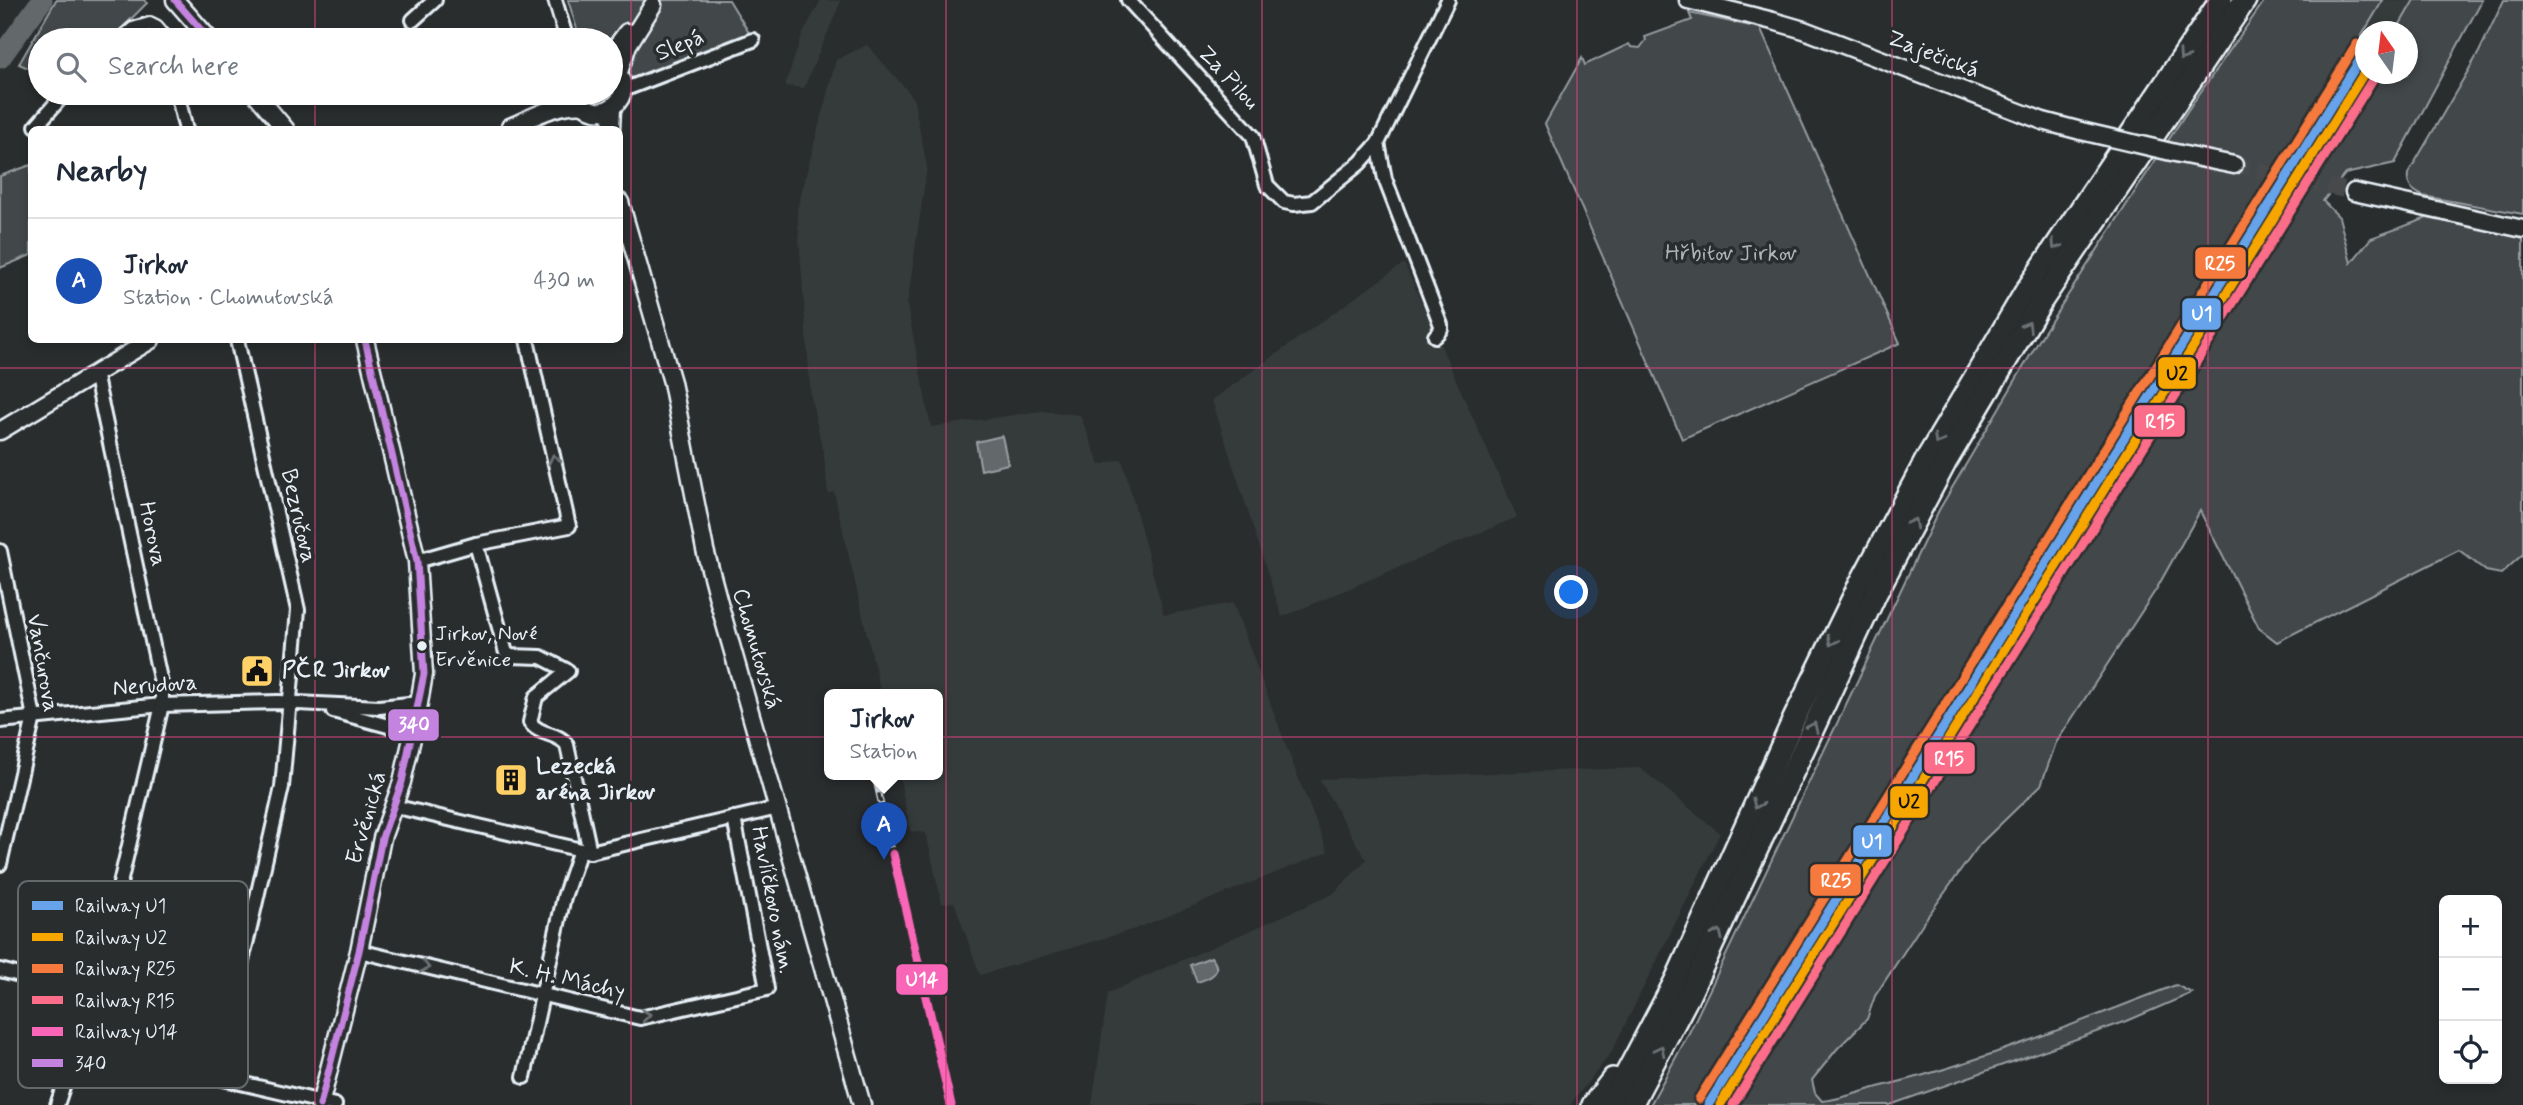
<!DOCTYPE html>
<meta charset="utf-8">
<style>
:root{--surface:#fff;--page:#f2f2f3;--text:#1f2937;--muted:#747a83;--line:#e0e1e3;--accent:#7c3aed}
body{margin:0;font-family:Mynerve,sans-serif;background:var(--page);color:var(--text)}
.controls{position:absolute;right:21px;bottom:21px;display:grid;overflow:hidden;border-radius:10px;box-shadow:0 4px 10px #0003}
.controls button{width:63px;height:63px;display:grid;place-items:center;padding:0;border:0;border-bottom:2px solid var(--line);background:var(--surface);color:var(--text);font:35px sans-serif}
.compass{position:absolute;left:2355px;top:21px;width:63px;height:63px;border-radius:50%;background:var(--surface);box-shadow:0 4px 10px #0003;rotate:346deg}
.you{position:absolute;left:1572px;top:593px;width:24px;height:24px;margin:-18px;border:5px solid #fff;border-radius:50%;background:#1a73e8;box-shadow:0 0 0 10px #1a73e833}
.badge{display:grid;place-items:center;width:46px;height:46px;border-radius:50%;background:var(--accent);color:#fff;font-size:23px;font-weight:700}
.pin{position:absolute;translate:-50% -58px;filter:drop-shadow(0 2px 4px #0008)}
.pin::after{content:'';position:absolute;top:37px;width:24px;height:21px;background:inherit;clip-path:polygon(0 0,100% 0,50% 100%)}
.popup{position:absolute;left:824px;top:689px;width:119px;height:91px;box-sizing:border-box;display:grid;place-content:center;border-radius:10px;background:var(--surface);filter:drop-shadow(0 2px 5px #0005);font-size:23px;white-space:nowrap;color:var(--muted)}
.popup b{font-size:26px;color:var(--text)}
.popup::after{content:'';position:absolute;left:50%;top:100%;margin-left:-14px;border:14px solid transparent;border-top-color:var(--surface)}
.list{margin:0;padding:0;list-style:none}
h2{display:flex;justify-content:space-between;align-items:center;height:91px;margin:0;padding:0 28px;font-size:30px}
h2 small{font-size:23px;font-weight:400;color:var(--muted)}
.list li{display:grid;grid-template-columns:46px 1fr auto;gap:21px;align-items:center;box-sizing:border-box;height:126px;padding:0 28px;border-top:2px solid var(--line)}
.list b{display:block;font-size:26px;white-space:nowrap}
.list p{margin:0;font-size:23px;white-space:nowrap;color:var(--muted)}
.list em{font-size:23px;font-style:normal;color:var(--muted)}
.icon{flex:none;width:38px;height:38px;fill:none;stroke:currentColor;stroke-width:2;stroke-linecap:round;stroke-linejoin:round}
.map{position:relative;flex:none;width:2523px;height:1105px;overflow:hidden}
.search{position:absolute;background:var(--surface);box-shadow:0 4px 10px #0003;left:28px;top:28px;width:595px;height:77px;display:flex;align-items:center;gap:18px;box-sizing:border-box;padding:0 24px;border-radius:38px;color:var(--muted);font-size:26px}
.panel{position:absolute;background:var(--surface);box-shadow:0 4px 10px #0003;left:28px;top:126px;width:595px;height:217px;border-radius:10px}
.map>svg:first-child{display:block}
.built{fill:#363a3b}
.green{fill:#424648;stroke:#959ca0;stroke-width:2}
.water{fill:#63686b;stroke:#989fa3;stroke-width:2}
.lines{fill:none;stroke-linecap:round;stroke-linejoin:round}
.river{stroke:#63686b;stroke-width:21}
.tertiary-tunnel{stroke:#464a4c;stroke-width:16;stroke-dasharray:16 8;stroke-linecap:butt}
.minor-casing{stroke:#e8f1f8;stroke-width:18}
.tertiary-casing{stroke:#e8f1f8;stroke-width:21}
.trunk-casing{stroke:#e8f1f8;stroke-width:26}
.minor{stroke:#2a2d2e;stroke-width:12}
.tertiary{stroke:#2a2d2e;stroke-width:16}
.trunk{stroke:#2a2d2e;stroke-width:21}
.rail-casing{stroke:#e8f1f8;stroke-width:6}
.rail{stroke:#2a2d2e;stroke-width:3.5;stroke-dasharray:10;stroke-linecap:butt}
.tertiary-bridge-casing{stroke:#e8f1f8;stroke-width:21;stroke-linecap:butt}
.tertiary-bridge{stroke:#2a2d2e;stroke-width:16}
.bus-1-casing{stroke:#2a2d2e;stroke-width:12}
.bus-1{stroke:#c483df;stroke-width:7}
.rail-1-casing{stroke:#2a2d2e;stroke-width:14}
.rail-2-casing{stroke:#2a2d2e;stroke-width:14}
.rail-3-casing{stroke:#2a2d2e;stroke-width:14}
.rail-4-casing{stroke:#2a2d2e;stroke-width:14}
.rail-5-casing{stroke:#2a2d2e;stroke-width:14}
.rail-1{stroke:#66a3eb;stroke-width:9}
.rail-2{stroke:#f7a600;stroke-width:9}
.rail-3{stroke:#f6793e;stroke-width:9}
.rail-4{stroke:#fb6d88;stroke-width:9}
.rail-5{stroke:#fa66b7;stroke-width:9}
.oneway{stroke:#6c7275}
.grid{fill:none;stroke:#ca437a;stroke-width:2;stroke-opacity:0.55}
.bus-dot{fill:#e8f1f8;stroke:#2a2d2e;stroke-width:2.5}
.labels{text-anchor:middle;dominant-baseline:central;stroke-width:7;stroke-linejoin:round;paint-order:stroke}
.bus-label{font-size:21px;fill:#e8f1f8;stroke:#2a2d2e;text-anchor:start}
.street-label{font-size:23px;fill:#e8f1f8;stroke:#2a2d2e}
.park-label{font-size:23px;fill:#aeb5ba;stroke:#2a2d2e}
.poi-label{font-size:23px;font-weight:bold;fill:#e8f1f8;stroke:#2a2d2e;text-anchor:start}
.key{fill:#2a2d2e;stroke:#63686b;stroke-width:2}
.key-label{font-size:19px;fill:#e8f1f8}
.line-badge{stroke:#2a2d2e;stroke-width:2.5}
.badge-label{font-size:19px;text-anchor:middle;font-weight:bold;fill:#fff}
.pale-badge-label{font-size:19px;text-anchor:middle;font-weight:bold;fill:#111}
</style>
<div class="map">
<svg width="2523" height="1105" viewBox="0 0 2523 1105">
<rect width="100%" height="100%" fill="#2a2d2e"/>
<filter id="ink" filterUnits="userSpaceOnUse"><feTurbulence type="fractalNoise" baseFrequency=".0143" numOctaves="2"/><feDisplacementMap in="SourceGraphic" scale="14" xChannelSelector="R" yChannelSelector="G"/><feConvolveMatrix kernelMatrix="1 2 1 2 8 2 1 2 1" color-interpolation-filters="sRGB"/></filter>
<g filter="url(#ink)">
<!-- built -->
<g class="built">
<polygon points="821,0 841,1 804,88 785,86 802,35"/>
<polygon points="2383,0 2414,0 2396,31 2366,32 2366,74 2371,74 1729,1105 1698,1105 2297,144"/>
<polygon points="867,45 913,97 927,167 907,305 931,427 1041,411 1080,415 1100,465 1122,459 1164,615 1233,603 1294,767 1328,852 1135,929 980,975 954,902 942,904 926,833 910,831 899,774 938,774 938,694 881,694 834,492 828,493 824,456 811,398 797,210 836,60"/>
<polygon points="1404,263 1517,517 1282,617 1212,400"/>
<polygon points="1640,768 1720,833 1611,1053 1570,1105 1092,1105 1108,993 1333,894 1366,860 1319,779"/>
</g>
<!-- green -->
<g class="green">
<polygon points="56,0 144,0 147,3 110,40 40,40 40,73 19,64"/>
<polygon points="568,0 729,0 751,36 628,85 611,54 611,40 580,39"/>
<polygon points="2265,0 2383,0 2297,144 1698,1105 1650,1105 1687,1037 1939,510 2044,332 2188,110"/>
<path d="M2414,0H2482L2395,163L2345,174L2323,201L2339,217L2351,263L2371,238L2427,218L2523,237V554L2501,574L2486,571L2459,550L2277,642L2259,628L2200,511L2157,588L2056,743L2041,785L1980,844L1925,920L1875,996L1867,1019L1837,1049L1812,1080L1815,1093L1822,1101C1842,1099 1859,1092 1878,1087C1980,1063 2078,1022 2176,985L2192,993L2127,1021L1890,1105H1729L2371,74H2408V32L2396,31Z"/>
<path d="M2504,0H2523V214L2423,196C2413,191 2406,186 2408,174L2479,52Z"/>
<polygon points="1689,13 1760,28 1900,343 1682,439 1545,124 1582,58 1585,65 1629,44 1631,47 1640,48 1646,40 1645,37 1692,20"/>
<polygon points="31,165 31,255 0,268 0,176"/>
</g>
<!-- water -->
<g class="water">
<polygon points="1002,436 1008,464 981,470 976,442"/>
<path d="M1211,957C1224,972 1211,978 1197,982L1190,965Z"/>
</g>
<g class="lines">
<!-- river -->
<polyline class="river" points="0,58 42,0"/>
<!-- tertiary-tunnel -->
<polyline class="tertiary-tunnel" points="2234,165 2354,192"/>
<defs>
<g id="minor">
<polyline points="555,0 567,40"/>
<polyline points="1128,0 1253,136 1267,185 1284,202 1294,204 1312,202 1360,163 1378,143"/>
<polyline points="413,20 435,0"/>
<polyline points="120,40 133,29 150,24 156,27 167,40"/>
<polyline points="623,90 753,40"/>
<polyline points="177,93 186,130"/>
<polyline points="36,126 65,93"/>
<polyline points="1435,336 1441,329 1441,325 1385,179 1378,143 1448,0"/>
<path d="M476,544L506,653L511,656L541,657L568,671L536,697L530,722C539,736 558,732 567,745L590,852"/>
<polyline points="0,551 34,717 0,864"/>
<polyline points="417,561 476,544 569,526 527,340"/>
<polyline points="333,711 414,733"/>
<polyline points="0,721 162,705 278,702 379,707 419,703"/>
<polyline points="393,806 590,852 778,808"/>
<polyline points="359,951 640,1018 767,989 734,818"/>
<polyline points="0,970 94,994"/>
<polyline points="78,1045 335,1105"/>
<polyline points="213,1076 249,932 282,787 298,610 237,340"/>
<polyline points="524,1077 564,897 580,850"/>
<polyline points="57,1105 94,994 162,705 162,688 95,373"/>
</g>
<g id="tertiary">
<polyline points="175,0 210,40"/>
<polyline points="1688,0 1773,21 1804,30 2043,121 2081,131"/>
<polyline points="611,54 627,32"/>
<polyline points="618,75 628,45 653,5"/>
<polyline points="255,93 286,130"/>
<path d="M578,93C592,136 647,93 611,69"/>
<path d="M510,127C533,117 559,102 585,105"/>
<polyline points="611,130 612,108"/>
<polyline points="2180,154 2234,165"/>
<polyline points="2354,192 2523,229"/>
<polyline points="620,202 672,382 705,550 721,610 862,1105"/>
<polyline points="0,431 151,340"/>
<polyline points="320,1105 359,951 382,838 402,782 416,721 424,674 417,561 365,340"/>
</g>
<g id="trunk">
<polyline points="1593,1105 1613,1079"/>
<polyline points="1610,1105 1676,980 1794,719 1859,586 1929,455 2026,291 2221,0"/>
<polyline points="1631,1105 1689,995 1876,593 1945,463 2042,300 2245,0"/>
</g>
</defs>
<!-- minor casing -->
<use href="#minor" class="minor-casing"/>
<!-- tertiary casing -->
<use href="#tertiary" class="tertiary-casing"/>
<!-- trunk casing -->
<use href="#trunk" class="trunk-casing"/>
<!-- minor -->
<use href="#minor" class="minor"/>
<!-- tertiary -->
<use href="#tertiary" class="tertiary"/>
<!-- trunk -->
<use href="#trunk" class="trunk"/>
<defs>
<polyline id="rail" points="874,774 893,854"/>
</defs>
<!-- rail casing -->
<use href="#rail" class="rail-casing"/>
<!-- rail -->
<use href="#rail" class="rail"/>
<defs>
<polyline id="tertiary-bridge" points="2081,131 2180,154"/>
</defs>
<!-- tertiary-bridge casing -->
<use href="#tertiary-bridge" class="tertiary-bridge-casing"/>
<!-- tertiary-bridge -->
<use href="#tertiary-bridge" class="tertiary-bridge"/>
<defs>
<g id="bus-1">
<polyline points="175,0 210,40"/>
<polyline points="320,1105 359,951 382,838 402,782 424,674 417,561 365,340"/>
</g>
</defs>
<!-- bus-1 casing -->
<use href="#bus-1" class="bus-1-casing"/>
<!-- bus-1 -->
<use href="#bus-1" class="bus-1"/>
<defs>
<polyline id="rail-1" points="1708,1105 2366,50"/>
<polyline id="rail-2" points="1720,1105 2366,70"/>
<polyline id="rail-3" points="1699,1099 2357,44"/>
<polyline id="rail-4" points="1733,1105 2376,74"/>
<polyline id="rail-5" points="893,854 951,1105"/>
</defs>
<!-- rail-1 casing -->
<use href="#rail-1" class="rail-1-casing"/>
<!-- rail-2 casing -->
<use href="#rail-2" class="rail-2-casing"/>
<!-- rail-3 casing -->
<use href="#rail-3" class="rail-3-casing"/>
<!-- rail-4 casing -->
<use href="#rail-4" class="rail-4-casing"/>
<!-- rail-5 casing -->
<use href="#rail-5" class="rail-5-casing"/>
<!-- rail-1 -->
<use href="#rail-1" class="rail-1"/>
<!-- rail-2 -->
<use href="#rail-2" class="rail-2"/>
<!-- rail-3 -->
<use href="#rail-3" class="rail-3"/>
<!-- rail-4 -->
<use href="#rail-4" class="rail-4"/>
<!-- rail-5 -->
<use href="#rail-5" class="rail-5"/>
</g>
<!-- one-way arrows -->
<defs><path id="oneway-chevron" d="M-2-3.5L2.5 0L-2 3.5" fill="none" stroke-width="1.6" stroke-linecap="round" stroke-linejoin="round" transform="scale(1.75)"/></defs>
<g class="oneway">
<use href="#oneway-chevron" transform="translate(2183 56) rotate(124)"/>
<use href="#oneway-chevron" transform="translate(2056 245) rotate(124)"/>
<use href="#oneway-chevron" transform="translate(2027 326) rotate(-59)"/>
<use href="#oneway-chevron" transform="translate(1938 440) rotate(121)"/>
<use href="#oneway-chevron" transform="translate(554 459) rotate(-103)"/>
<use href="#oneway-chevron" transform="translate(1913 523) rotate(-62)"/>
<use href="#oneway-chevron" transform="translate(1832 641) rotate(116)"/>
<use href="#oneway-chevron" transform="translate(1813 727) rotate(-65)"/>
<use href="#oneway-chevron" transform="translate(1757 804) rotate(114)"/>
<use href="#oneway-chevron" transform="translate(1718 934) rotate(-65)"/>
<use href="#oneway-chevron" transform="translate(425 967) rotate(14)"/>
<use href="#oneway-chevron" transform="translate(646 1015) rotate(-7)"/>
<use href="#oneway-chevron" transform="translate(1660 1050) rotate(-63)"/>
</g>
</g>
<!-- grid -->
<path class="grid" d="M315,0V40M631,0V1105M946,0V1105M1262,0V1105M1577,0V1105M1892,0V1105M2208,0V1105M315,93V130M315,340V1105M0,368H2523M0,737H2523"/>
<!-- icons -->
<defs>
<symbol id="civic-square" viewBox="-11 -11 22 22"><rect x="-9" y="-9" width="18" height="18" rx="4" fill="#ffd166" stroke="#2a2d2e"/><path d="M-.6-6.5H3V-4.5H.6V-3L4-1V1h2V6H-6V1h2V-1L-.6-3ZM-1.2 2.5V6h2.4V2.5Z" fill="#111"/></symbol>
<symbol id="building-square" viewBox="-11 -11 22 22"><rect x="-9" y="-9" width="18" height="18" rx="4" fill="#ffd166" stroke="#2a2d2e"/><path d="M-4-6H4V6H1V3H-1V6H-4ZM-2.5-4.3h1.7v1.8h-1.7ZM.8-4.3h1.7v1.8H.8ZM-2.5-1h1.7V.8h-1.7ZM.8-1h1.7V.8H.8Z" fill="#111"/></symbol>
</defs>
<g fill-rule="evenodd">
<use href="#civic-square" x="238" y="652" width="38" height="38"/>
<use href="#building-square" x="492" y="761" width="38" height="38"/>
</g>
<!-- markers -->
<circle class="bus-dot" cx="422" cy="646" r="6"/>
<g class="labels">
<!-- bus labels -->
<g class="bus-label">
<text x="435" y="634">Jirkov, Nové<tspan x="435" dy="26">Ervěnice</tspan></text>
</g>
<!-- street labels -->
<g class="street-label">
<text transform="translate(680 46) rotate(-22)">Slepá</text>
<text transform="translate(1933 55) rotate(21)">Zaječická</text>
<text transform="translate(1228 78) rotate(47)">Za Pilou</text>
<text transform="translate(298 516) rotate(77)">Bezručova</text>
<text transform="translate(152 534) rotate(78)">Horova</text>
<text transform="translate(756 649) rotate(74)">Chomutovská</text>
<text transform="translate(42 663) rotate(80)">Vančurova</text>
<text transform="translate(155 686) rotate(-4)">Nerudova</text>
<text transform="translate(367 818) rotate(-74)">Ervěnická</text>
<text transform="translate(772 900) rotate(79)">Havlíčkovo nám.</text>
<text transform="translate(567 980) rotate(13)">K. H. Máchy</text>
</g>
<!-- park labels -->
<g class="park-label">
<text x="1731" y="254">Hřbitov Jirkov</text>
</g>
<!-- poi labels -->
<g class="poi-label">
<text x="282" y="671">PČR Jirkov</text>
<text x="536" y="767">Lezecká<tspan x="536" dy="26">aréna Jirkov</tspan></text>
</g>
</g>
<!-- legend -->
<rect x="18" y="881" width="230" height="207" rx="10" class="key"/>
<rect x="32" y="901" width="31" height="9" fill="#66a3eb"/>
<rect x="32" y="933" width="31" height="8" fill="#f7a600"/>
<rect x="32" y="964" width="31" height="9" fill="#f6793e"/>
<rect x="32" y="996" width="31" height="8" fill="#fb6d88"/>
<rect x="32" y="1027" width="31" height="9" fill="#fa66b7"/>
<rect x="32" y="1059" width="31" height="8" fill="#c483df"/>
<g class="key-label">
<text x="75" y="912">Railway U1</text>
<text x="75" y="944">Railway U2</text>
<text x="75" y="975">Railway R25</text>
<text x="75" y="1007">Railway R15</text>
<text x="75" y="1038">Railway U14</text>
<text x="75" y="1070">340</text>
</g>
<g class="line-badge">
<rect x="2194" y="246" width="53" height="34" rx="7" fill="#f6793e"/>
<rect x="2181" y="297" width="41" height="34" rx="7" fill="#66a3eb"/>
<rect x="2157" y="356" width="40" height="34" rx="7" fill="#f7a600"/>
<rect x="2133" y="404" width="53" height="34" rx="7" fill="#fb6d88"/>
<rect x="387" y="708" width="53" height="34" rx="7" fill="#c483df"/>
<rect x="1923" y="741" width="53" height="34" rx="7" fill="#fb6d88"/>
<rect x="1889" y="785" width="40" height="34" rx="7" fill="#f7a600"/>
<rect x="1852" y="824" width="41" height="34" rx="7" fill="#66a3eb"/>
<rect x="1809" y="863" width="53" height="34" rx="7" fill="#f6793e"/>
<rect x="895" y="963" width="54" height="33" rx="7" fill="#fa66b7"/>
</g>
<g class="badge-label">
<text x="2220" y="270">R25</text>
<text x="2202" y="320">U1</text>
<text x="2160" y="428">R15</text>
<text x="414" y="731">340</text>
<text x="1949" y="765">R15</text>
<text x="1872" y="848">U1</text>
<text x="1836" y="887">R25</text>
<text x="922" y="986">U14</text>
</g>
<g class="pale-badge-label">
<text x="2177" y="380">U2</text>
<text x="1909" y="808">U2</text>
</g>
</svg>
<div class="controls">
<button>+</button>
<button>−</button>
<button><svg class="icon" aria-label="locate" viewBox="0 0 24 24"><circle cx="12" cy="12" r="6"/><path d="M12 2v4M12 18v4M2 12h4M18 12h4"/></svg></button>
</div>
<svg class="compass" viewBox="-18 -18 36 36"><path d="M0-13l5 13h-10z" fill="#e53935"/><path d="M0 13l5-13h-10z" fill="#747a83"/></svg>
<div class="you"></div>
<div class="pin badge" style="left:884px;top:860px;background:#1a4fb4">A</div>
<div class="popup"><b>Jirkov</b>Station</div>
<div class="search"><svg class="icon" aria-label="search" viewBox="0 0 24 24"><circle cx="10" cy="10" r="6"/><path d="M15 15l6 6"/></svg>Search here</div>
<section class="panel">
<h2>Nearby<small></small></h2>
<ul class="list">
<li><span class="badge" style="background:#1a4fb4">A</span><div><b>Jirkov</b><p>Station · Chomutovská</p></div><em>430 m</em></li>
</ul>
</section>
</div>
